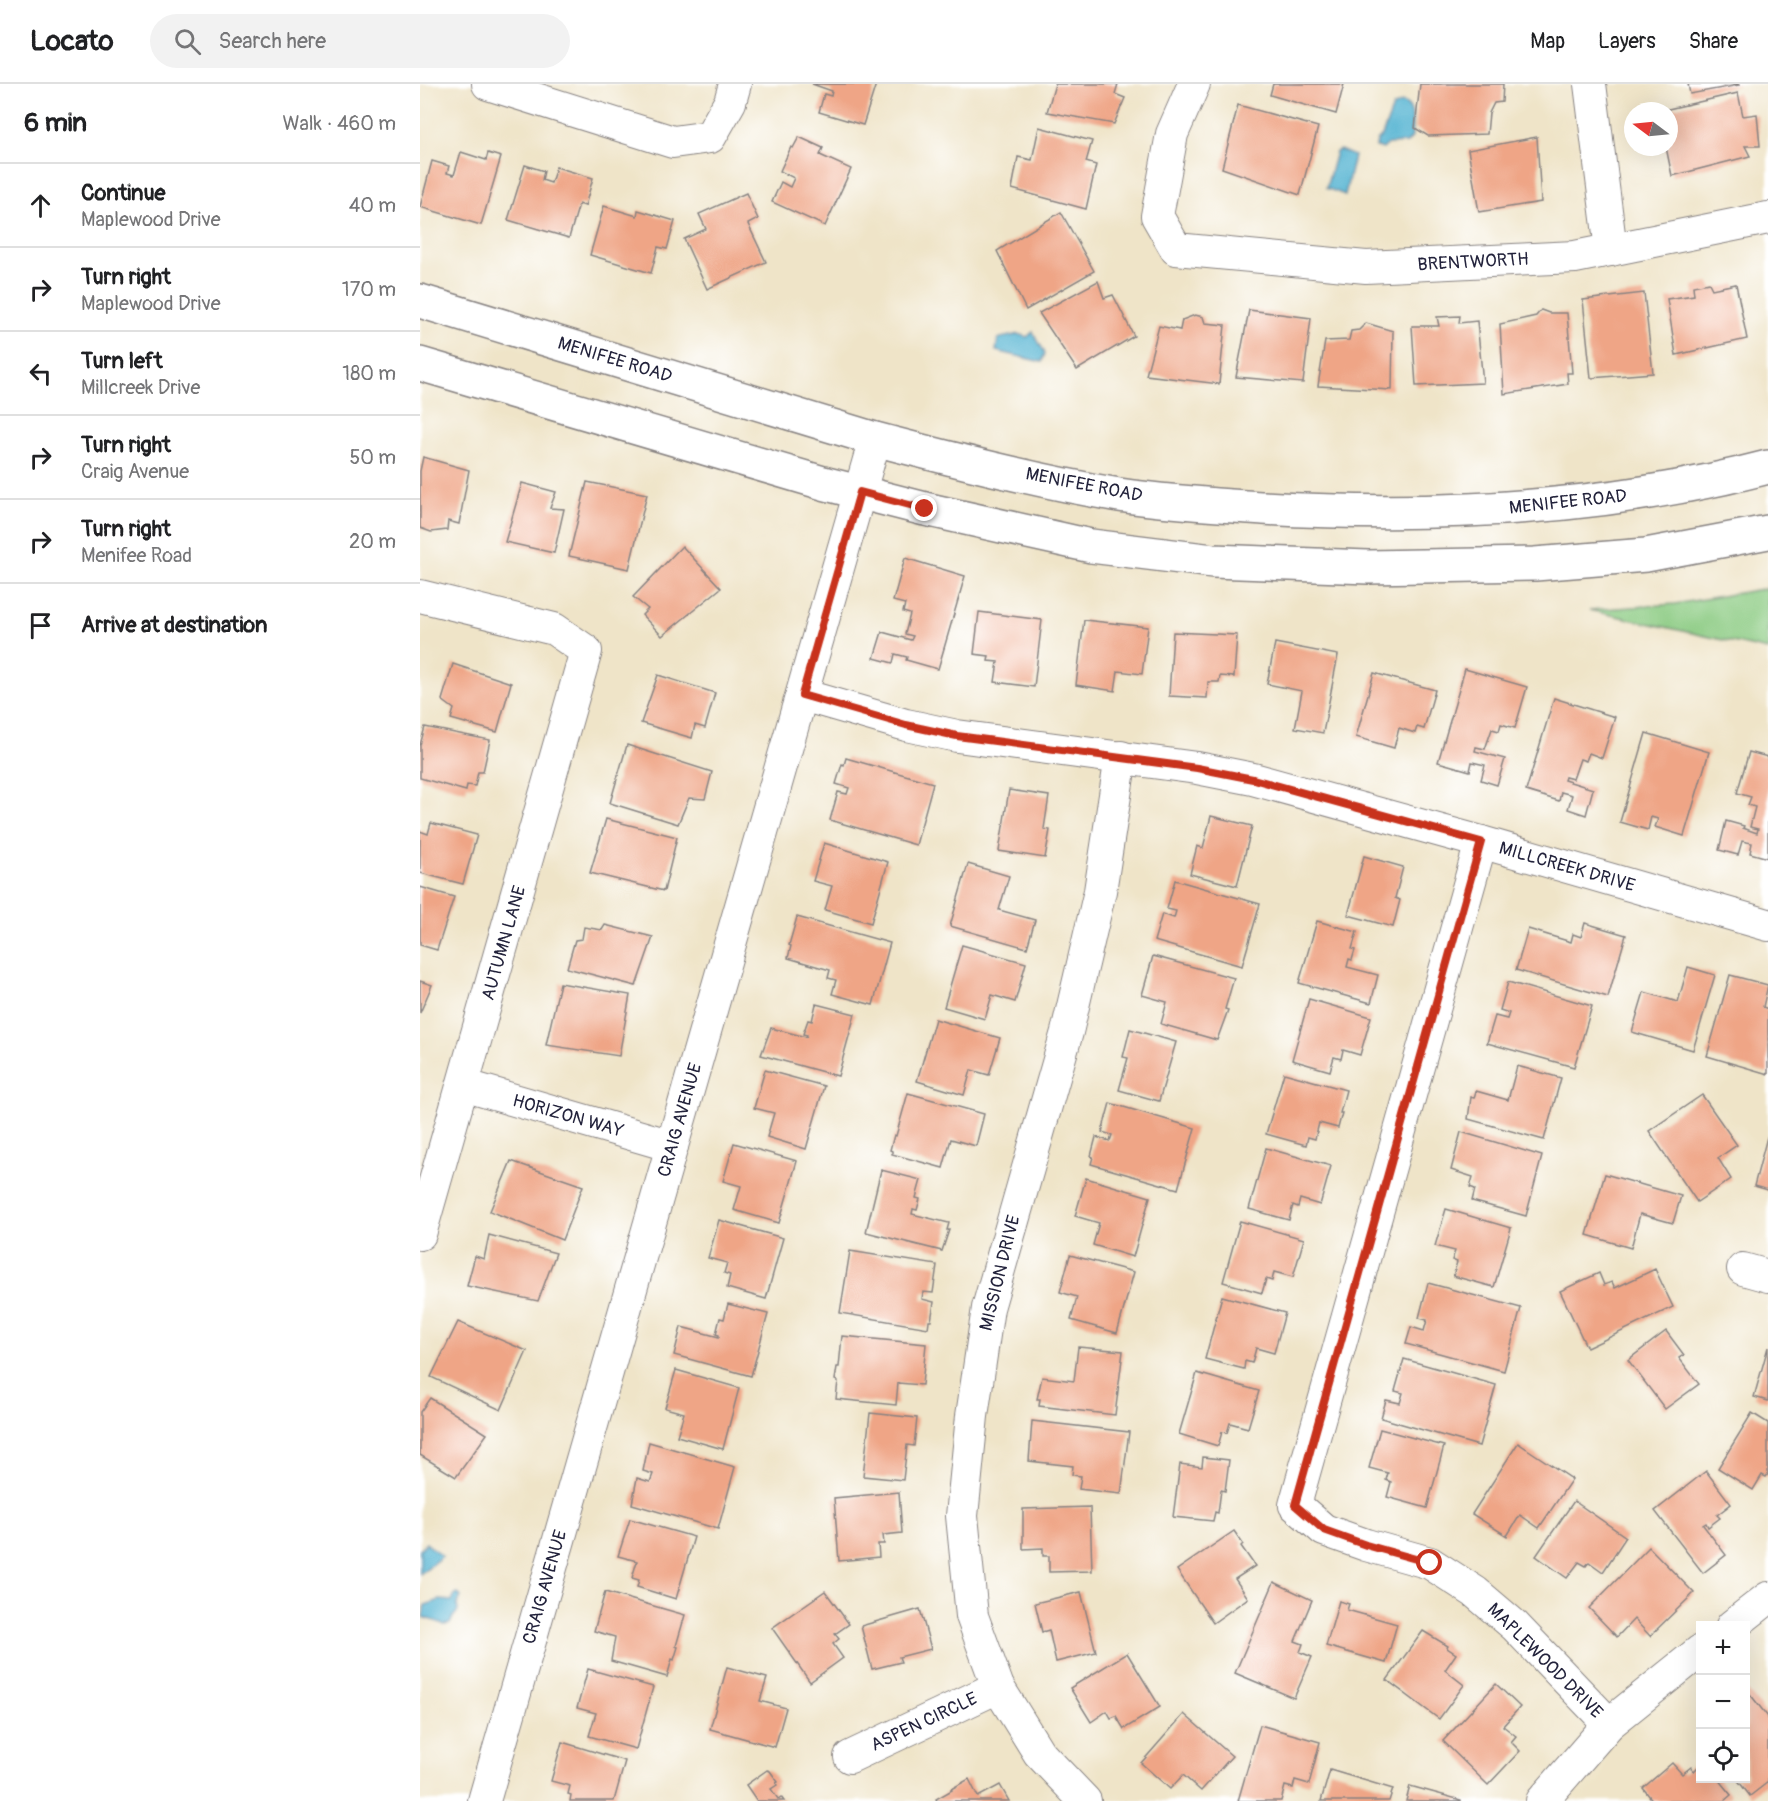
<!DOCTYPE html>
<meta charset="utf-8">
<style>
:root{--surface:#fff;--page:#f2f2f2;--text:#202124;--muted:#757577;--line:#e0e0e0}
body{margin:0;font-family:Pangolin,sans-serif;background:var(--page);color:var(--text)}
.controls{position:absolute;right:18px;bottom:18px;display:grid;overflow:hidden;border-radius:0px;box-shadow:0 6px 24px #0002}
.controls button{width:54px;height:54px;display:grid;place-items:center;padding:0;border:0;border-bottom:2px solid var(--line);background:var(--surface);color:var(--text);font:30px sans-serif}
.compass{position:absolute;left:1204px;top:18px;width:54px;height:54px;border-radius:50%;background:var(--surface);box-shadow:0 6px 24px #0002;rotate:286deg}
.stop{position:absolute;width:18px;height:18px;margin:-14px;border:4px solid #c8321e;border-radius:50%;background:#fff}
.stop.end{background:#c8321e;border-color:#fff;box-shadow:0 2px 6px #0008}
.list{margin:0;padding:0;list-style:none}
h2{display:flex;justify-content:space-between;align-items:center;height:78px;margin:0;padding:0 24px;font-size:26px}
h2 small{font-size:20px;font-weight:400;color:var(--muted)}
.list li{display:grid;grid-template-columns:39px 1fr auto;gap:18px;align-items:center;box-sizing:border-box;height:84px;padding:0 24px;border-top:2px solid var(--line)}
.list b{display:block;font-size:22px;white-space:nowrap}
.list p{margin:0;font-size:20px;white-space:nowrap;color:var(--muted)}
.list em{font-size:20px;font-style:normal;color:var(--muted)}
.icon{flex:none;width:33px;height:33px;fill:none;stroke:currentColor;stroke-width:2;stroke-linecap:round;stroke-linejoin:round}
.map{position:relative;flex:none;width:1348px;height:1717px;overflow:hidden}
header{display:flex;align-items:center;gap:36px;box-sizing:border-box;height:84px;padding:0 30px;background:var(--surface);border-bottom:2px solid var(--line)}
header strong{font-size:28px}
nav{display:flex;gap:33px;margin-inline-start:auto;font-size:21px}
.search{width:420px;height:54px;background:var(--page);display:flex;align-items:center;gap:15px;box-sizing:border-box;padding:0 21px;border-radius:33px;color:var(--muted);font-size:22px}
main{display:flex}
aside{flex:1;background:var(--surface)}
.map>svg:first-child{display:block}
.green{fill:#8bcb82;stroke:#56765e;stroke-width:1.5}
.water{fill:#52b3d1;stroke:#3a6a86;stroke-width:1.5}
.building{fill:#efa586}
.lines{fill:none;stroke-linecap:round;stroke-linejoin:round}
.minor-casing{stroke:#888382;stroke-width:34}
.major-casing{stroke:#888382;stroke-width:36}
.minor{stroke:#fff;stroke-width:32}
.major{stroke:#fff;stroke-width:33}
.route{stroke:#c8321e;stroke-width:8}
.labels{text-anchor:middle;dominant-baseline:central;stroke-width:5;stroke-linejoin:round;paint-order:stroke}
.street-label{font-size:18px;fill:#22223b;stroke:#fff}
</style>
<header>
<strong>Locato</strong>
<div class="search"><svg class="icon" aria-label="search" viewBox="0 0 24 24"><circle cx="10" cy="10" r="6"/><path d="M15 15l6 6"/></svg>Search here</div>
<nav><a>Map</a><a>Layers</a><a>Share</a></nav>
</header>
<main>
<aside>
<h2>6 min<small>Walk · 460 m</small></h2>
<ul class="list">
<li><svg class="icon" aria-label="ahead" viewBox="0 0 24 24"><path d="M12 20V5M6 11l6-6 6 6"/></svg><div><b>Continue</b><p>Maplewood Drive</p></div><em>40 m</em></li>
<li><svg class="icon" aria-label="right" viewBox="0 0 24 24"><path d="M7 20v-9h11M14 6l5 5-5 5"/></svg><div><b>Turn right</b><p>Maplewood Drive</p></div><em>170 m</em></li>
<li><svg class="icon" aria-label="left" viewBox="0 0 24 24"><path d="M17 20v-9H6M10 6l-5 5 5 5"/></svg><div><b>Turn left</b><p>Millcreek Drive</p></div><em>180 m</em></li>
<li><svg class="icon" aria-label="right" viewBox="0 0 24 24"><path d="M7 20v-9h11M14 6l5 5-5 5"/></svg><div><b>Turn right</b><p>Craig Avenue</p></div><em>50 m</em></li>
<li><svg class="icon" aria-label="right" viewBox="0 0 24 24"><path d="M7 20v-9h11M14 6l5 5-5 5"/></svg><div><b>Turn right</b><p>Menifee Road</p></div><em>20 m</em></li>
<li><svg class="icon" aria-label="arrive" viewBox="0 0 24 24"><path d="M6 21V4h12l-3 4 3 4H6"/></svg><div><b>Arrive at destination</b></div></li>
</ul>
</aside>
<div class="map">
<svg width="1348" height="1717" viewBox="0 0 1348 1717">
<rect width="100%" height="100%" fill="#fff"/>
<filter id="ink" filterUnits="userSpaceOnUse"><feTurbulence type="fractalNoise" baseFrequency=".0167" numOctaves="2"/><feDisplacementMap in="SourceGraphic" scale="12" xChannelSelector="R" yChannelSelector="G"/><feConvolveMatrix kernelMatrix="1 2 1 2 8 2 1 2 1" color-interpolation-filters="sRGB"/></filter>
<filter id="wash" filterUnits="userSpaceOnUse"><feTurbulence type="fractalNoise" baseFrequency=".008" numOctaves="4" result="noise"/><feDisplacementMap in="SourceGraphic" scale="24" xChannelSelector="R" yChannelSelector="G"/><feGaussianBlur stdDeviation="1.35" result="paint"/><feColorMatrix in="noise" values="0 0 0 0 0 0 0 0 0 0 0 0 0 0 0 0 0 1.4 0 .05"/><feComposite in="paint" operator="in"/></filter>
<g filter="url(#wash)">
<rect width="100%" height="100%" fill="#efe4c8"/>
<!-- green -->
<polygon class="green" points="1348,504 1348,566 1169,526 1255,520"/>
<!-- water -->
<g class="water">
<path d="M983,18C997,25 990,40 992,53L987,59L968,60L963,65L956,63L957,57L962,52L973,23Z"/>
<polygon points="920,66 934,72 925,111 906,104 916,68"/>
<path d="M613,248L625,269L622,278L576,267L578,255C585,252 591,253 598,250L607,253Z"/>
<polygon points="6,1459 22,1472 0,1490 0,1466"/>
<path d="M38,1510L41,1513L37,1520L38,1527L33,1533L30,1540L24,1541C17,1536 10,1537 3,1533L5,1521L20,1516L32,1517L34,1512Z"/>
</g>
<g id="blocks">
<!-- building -->
<g class="building">
<polygon points="392,0 456,0 443,41 399,28 404,10 411,12 412,7"/>
<polygon points="635,0 698,0 695,10 705,14 694,40 627,28"/>
<polygon points="853,0 924,0 916,30 850,11"/>
<polygon points="1000,0 1083,0 1082,18 1074,19 1069,29 1067,50 1008,52 995,44"/>
<polygon points="1268,0 1318,0 1319,1 1270,10"/>
<polygon points="1318,9 1323,32 1337,30 1340,62 1325,62 1330,72 1252,92 1246,63 1249,63 1249,27 1244,26"/>
<polygon points="818,21 898,43 880,111 802,84"/>
<polygon points="619,43 672,57 666,78 676,81 666,125 592,105 598,73 612,76"/>
<polygon points="379,53 403,64 400,71 431,85 405,142 352,118 361,98 370,103 374,94 360,87 371,63 373,64"/>
<polygon points="1117,53 1121,118 1059,128 1048,66"/>
<polygon points="41,68 66,76 68,69 81,73 61,141 0,123 12,77 29,82 27,89 34,91"/>
<polygon points="105,81 124,87 122,96 131,99 136,83 173,94 165,122 159,120 149,154 88,136"/>
<polygon points="326,109 338,135 328,140 346,178 287,205 264,155 286,145 279,130"/>
<polygon points="184,122 217,132 218,126 255,137 247,165 238,163 231,189 170,171"/>
<polygon points="641,128 674,187 606,226 577,167"/>
<polygon points="678,197 684,214 693,211 714,252 657,286 619,229"/>
<polygon points="1289,199 1292,205 1316,200 1327,255 1256,271 1247,215 1274,211 1273,202"/>
<polygon points="1224,209 1233,289 1171,294 1163,216"/>
<polygon points="829,226 891,234 883,299 816,293"/>
<polygon points="1121,226 1129,229 1147,229 1152,289 1147,289 1148,300 1084,310 1080,240 1116,232"/>
<polygon points="775,231 783,233 785,239 805,241 799,300 726,291 739,242 760,246 762,236"/>
<polygon points="1040,232 1039,239 1057,237 1063,299 996,302 992,242 1019,242 1017,233"/>
<polygon points="946,239 973,247 972,306 898,302 905,257 929,256 931,247 939,246"/>
<polygon points="3,373 49,386 39,440 28,437 27,446 11,448 0,444 0,387"/>
<polygon points="167,398 227,410 209,485 149,472"/>
<polygon points="102,399 136,408 130,424 144,425 134,469 85,458"/>
<polygon points="262,462 301,504 242,552 222,531 228,525 213,513"/>
<polygon points="485,474 545,492 518,585 486,576 487,573 475,570 473,579 454,574 462,548 491,556 493,552 485,550 490,530 483,528 485,520 473,517"/>
<polygon points="559,528 622,536 614,603 575,598 578,578 568,577 569,572 554,570"/>
<polygon points="664,536 728,543 722,590 698,587 695,607 656,601"/>
<polygon points="753,548 817,551 814,593 800,592 799,598 788,598 787,614 749,612"/>
<polygon points="855,559 918,571 903,649 875,644 882,607 847,600"/>
<polygon points="33,580 91,599 77,648 31,635 34,625 22,616"/>
<polygon points="1045,585 1107,603 1095,644 1081,640 1079,647 1072,645 1065,665 1056,663 1055,667 1085,675 1077,701 1061,696 1065,681 1052,678 1050,687 1018,678"/>
<polygon points="954,589 1015,606 1004,645 997,643 995,649 979,644 974,664 936,653"/>
<polygon points="238,591 295,609 285,644 275,641 272,654 221,639"/>
<polygon points="1134,614 1195,633 1182,674 1169,669 1166,677 1160,675 1153,695 1145,693 1144,696 1173,705 1166,731 1148,725 1152,711 1141,708 1139,717 1106,707"/>
<polygon points="5,643 70,656 63,688 58,688 55,702 47,701 46,707 0,694 0,661"/>
<polygon points="1226,649 1289,668 1264,752 1235,743 1238,735 1231,733 1228,746 1200,738"/>
<polygon points="207,661 292,688 285,715 269,714 258,740 190,719"/>
<polygon points="1329,668 1348,673 1348,774 1330,769 1332,759 1322,757 1318,771 1299,766 1306,737 1324,742 1323,744 1337,749 1338,745 1330,743 1335,723 1328,721 1331,713 1317,709"/>
<polygon points="426,674 513,699 496,761 410,736 418,708 427,710 429,704 416,700 422,680 424,681"/>
<polygon points="589,706 629,712 624,745 630,746 625,774 579,767"/>
<polygon points="791,732 832,742 817,802 770,790 777,762 783,764"/>
<polygon points="186,735 257,753 244,807 170,789"/>
<polygon points="11,739 57,751 43,800 0,789 0,747 8,750"/>
<polygon points="404,759 468,778 451,839 405,826 412,802 393,797"/>
<polygon points="944,772 983,783 975,814 980,816 973,843 928,831"/>
<polygon points="548,780 589,792 579,826 615,836 607,864 530,842"/>
<polygon points="755,796 840,820 822,882 734,857 742,830 754,834 756,827 747,825"/>
<polygon points="0,803 34,813 17,866 0,861"/>
<polygon points="377,833 470,859 453,921 412,910 416,896 408,894 410,886 368,874 371,862 369,861"/>
<polygon points="897,837 937,848 932,865 935,866 932,876 929,875 927,883 958,891 951,919 879,899"/>
<polygon points="1165,839 1206,851 1188,913 1096,886 1108,845 1151,858 1153,850 1161,853"/>
<polygon points="185,841 233,853 216,902 147,884 155,856 162,855 164,843 182,846"/>
<polygon points="542,861 606,879 595,918 572,911 565,935 524,923"/>
<polygon points="733,872 814,894 805,925 808,926 797,956 741,940 747,918 722,911"/>
<polygon points="1268,883 1295,891 1273,966 1212,948 1224,908 1258,918"/>
<polygon points="1310,891 1348,901 1343,923 1348,925 1348,990 1287,972"/>
<polygon points="0,897 12,901 0,929"/>
<polygon points="1088,898 1172,922 1154,983 1067,959 1075,932 1087,935 1089,929 1080,926"/>
<polygon points="140,899 210,911 199,972 126,961"/>
<polygon points="889,915 951,933 940,971 923,966 921,975 914,973 910,987 872,976"/>
<polygon points="396,920 435,930 418,992 341,971 351,944 386,953 387,951 383,950 388,936 392,937"/>
<polygon points="515,935 580,954 569,991 551,986 544,1011 497,997"/>
<polygon points="710,945 756,958 739,1017 699,1006 708,974 703,973"/>
<polygon points="1097,982 1141,994 1124,1056 1048,1035 1051,1013 1054,1014 1056,1007 1088,1016"/>
<polygon points="345,986 404,1002 386,1065 347,1053 354,1029 334,1024"/>
<polygon points="864,989 926,1006 920,1029 922,1029 918,1044 899,1039 895,1055 888,1053 886,1061 846,1050"/>
<polygon points="488,1009 564,1030 556,1062 531,1055 523,1084 472,1070 472,1067 470,1066 474,1051 476,1052"/>
<polygon points="1282,1011 1317,1061 1298,1074 1311,1095 1277,1118 1229,1047"/>
<polygon points="690,1019 775,1044 758,1105 671,1080 673,1073 671,1072 676,1053 690,1057 692,1051 682,1048"/>
<polygon points="1041,1048 1122,1072 1106,1132 1052,1117 1055,1105 1050,1103 1053,1093 1031,1086"/>
<polygon points="1347,1053 1348,1053 1348,1106 1334,1102"/>
<polygon points="314,1059 377,1077 359,1139 314,1126 321,1102 303,1097"/>
<polygon points="846,1064 911,1082 900,1121 880,1115 878,1123 873,1121 869,1136 829,1125"/>
<polygon points="91,1077 163,1102 142,1156 70,1127"/>
<polygon points="461,1086 501,1096 496,1114 500,1115 497,1126 493,1125 492,1130 529,1139 527,1146 529,1146 522,1167 446,1148"/>
<polygon points="1185,1090 1261,1112 1253,1139 1220,1130 1211,1164 1167,1151"/>
<polygon points="666,1094 730,1113 713,1173 673,1161 679,1139 655,1132"/>
<polygon points="1026,1125 1091,1144 1074,1203 1033,1192 1037,1178 1032,1176 1035,1167 1015,1162"/>
<polygon points="299,1136 363,1154 346,1215 307,1204 310,1191 304,1189 307,1179 288,1174"/>
<polygon points="820,1137 884,1155 873,1193 854,1188 852,1197 846,1195 842,1209 803,1198"/>
<polygon points="69,1151 136,1169 118,1217 47,1202 55,1172 64,1175"/>
<polygon points="430,1167 517,1181 513,1209 503,1208 502,1215 514,1218 511,1237 509,1237 508,1244 420,1229"/>
<polygon points="650,1171 714,1188 697,1249 651,1236 657,1213 640,1208"/>
<polygon points="1235,1185 1253,1223 1167,1264 1140,1207 1179,1189 1184,1201 1192,1198 1195,1204"/>
<polygon points="1008,1199 1101,1224 1084,1287 986,1260 991,1243 1004,1247 1007,1236 999,1234"/>
<polygon points="802,1212 865,1229 854,1269 836,1264 832,1279 825,1277 824,1285 785,1275"/>
<polygon points="308,1220 348,1230 331,1292 254,1271 261,1243 299,1253 299,1251 296,1250 300,1234 304,1235"/>
<polygon points="38,1238 107,1267 81,1326 11,1293"/>
<polygon points="1246,1247 1264,1271 1259,1274 1279,1300 1245,1325 1208,1276"/>
<polygon points="422,1252 506,1260 502,1301 478,1299 476,1321 416,1315 418,1297 415,1296 417,1283 419,1283"/>
<polygon points="658,1263 703,1267 695,1331 619,1322 620,1315 617,1315 622,1293 654,1297"/>
<polygon points="1348,1263 1348,1317 1334,1313"/>
<polygon points="984,1275 1076,1301 1059,1362 961,1334 966,1316 980,1319 983,1309 975,1307"/>
<polygon points="256,1286 319,1304 303,1365 257,1352 264,1329 245,1324"/>
<polygon points="777,1289 839,1307 828,1344 810,1339 807,1349 802,1348 798,1362 759,1350"/>
<polygon points="10,1314 67,1350 36,1393 0,1371 0,1328"/>
<polygon points="450,1329 497,1334 494,1362 487,1361 483,1396 443,1392"/>
<polygon points="1332,1329 1348,1339 1348,1390 1346,1393 1342,1391 1333,1406 1298,1384"/>
<polygon points="612,1337 709,1348 701,1410 659,1405 661,1392 652,1391 653,1382 609,1377"/>
<polygon points="960,1345 1024,1362 1007,1424 967,1413 971,1398 966,1396 968,1389 949,1384"/>
<polygon points="229,1358 315,1383 298,1445 212,1420 217,1394 230,1398 233,1390 223,1387"/>
<polygon points="1098,1359 1152,1395 1119,1444 1100,1431 1087,1452 1052,1430"/>
<polygon points="783,1373 809,1376 805,1407 801,1406 798,1429 795,1428 793,1437 753,1433 760,1380 782,1383"/>
<polygon points="1286,1387 1311,1420 1297,1431 1300,1434 1288,1443 1286,1439 1283,1441 1306,1471 1283,1489 1235,1427"/>
<polygon points="479,1408 482,1449 463,1451 464,1460 458,1460 459,1473 419,1477 414,1414"/>
<polygon points="1154,1417 1206,1453 1183,1488 1169,1478 1166,1482 1159,1478 1147,1494 1116,1472"/>
<polygon points="670,1423 672,1487 629,1488 629,1472 623,1472 623,1464 603,1465 603,1425"/>
<polygon points="210,1435 274,1453 256,1515 217,1503 219,1496 212,1494 217,1477 198,1472"/>
<polygon points="814,1447 823,1460 821,1462 835,1482 815,1495 828,1514 793,1539 757,1486"/>
<polygon points="1229,1463 1274,1509 1230,1552 1214,1535 1197,1553 1169,1524"/>
<polygon points="854,1498 892,1516 875,1557 883,1560 880,1568 892,1573 874,1614 815,1589"/>
<polygon points="405,1507 429,1540 415,1550 419,1555 413,1560 423,1574 390,1598 352,1544"/>
<polygon points="185,1508 265,1531 256,1562 258,1563 254,1576 252,1575 247,1593 191,1577 195,1553 174,1547"/>
<polygon points="661,1508 676,1568 636,1578 629,1546 622,1548 615,1519"/>
<polygon points="919,1517 929,1520 927,1526 977,1540 966,1579 906,1562"/>
<polygon points="500,1525 511,1565 479,1573 481,1578 452,1585 441,1542"/>
<polygon points="1003,1547 1028,1562 1027,1564 1036,1570 1025,1586 1044,1601 1019,1635 967,1596"/>
<polygon points="707,1569 740,1623 704,1645 696,1632 691,1634 687,1627 671,1638 650,1604"/>
<polygon points="307,1583 347,1594 340,1617 366,1624 355,1663 290,1645"/>
<polygon points="168,1585 233,1603 216,1665 169,1652 176,1629 157,1624"/>
<polygon points="1076,1600 1100,1623 1083,1642 1096,1652 1091,1658 1100,1667 1068,1701 1023,1657"/>
<polygon points="1326,1605 1348,1633 1348,1698 1330,1712 1316,1694 1326,1694"/>
<polygon points="764,1630 812,1672 781,1707 763,1691 750,1705 721,1679"/>
<polygon points="840,1641 900,1658 889,1700 875,1696 873,1704 865,1702 861,1717 818,1717"/>
<polygon points="142,1658 205,1677 194,1717 150,1717 151,1711 148,1710 150,1702 131,1697"/>
<polygon points="1252,1679 1262,1690 1271,1683 1274,1687 1280,1681 1280,1694 1297,1694 1311,1711 1304,1717 1233,1717 1223,1704"/>
<polygon points="347,1686 350,1687 358,1698 356,1699 357,1701 351,1705 358,1715 361,1713 364,1717 337,1717 326,1701"/>
<polygon points="910,1686 973,1705 969,1717 901,1717"/>
<polygon points="549,1695 558,1713 580,1701 589,1717 517,1717 516,1715 532,1706 531,1705"/>
<polygon points="990,1702 1041,1716 1041,1717 986,1717"/>
</g>
</g>
</g>
<g filter="url(#ink)">
<use href="#blocks" fill-opacity="0" stroke="#888382" stroke-width="1.5"/>
<g class="lines">
<defs>
<g id="minor">
<polyline points="68,0 253,58 290,53 310,18 315,0"/>
<polyline points="774,0 752,50 737,132 756,165 946,183 1155,173 1348,134"/>
<polyline points="1170,0 1191,166"/>
<polyline points="0,512 134,545 166,567 0,1150"/>
<polyline points="382,611 486,641 537,652 777,684 833,695 1061,758 1348,841"/>
<polyline points="1061,758 875,1421 904,1446 946,1461 1010,1479 1055,1508 1095,1542 1189,1640"/>
<polyline points="43,1001 252,1062"/>
<polyline points="1323,1185 1348,1192"/>
<polyline points="1312,1542 1348,1514"/>
<polyline points="430,1673 578,1603"/>
<polyline points="64,1717 455,355"/>
<polyline points="665,1717 619,1669 578,1603 552,1532 542,1432 552,1332 568,1224 647,948 680,807 701,673"/>
<polyline points="1122,1717 1189,1640 1280,1567"/>
</g>
<g id="major">
<path d="M0,217L455,355C535,376 617,397 699,411C746,418 795,421 843,424C1012,434 1184,426 1348,383"/>
<polyline points="0,280 403,399 505,425 671,462 793,477 948,483 1115,480 1226,471 1348,448"/>
</g>
</defs>
<!-- minor casing -->
<use href="#minor" class="minor-casing"/>
<!-- major casing -->
<use href="#major" class="major-casing"/>
<!-- minor -->
<use href="#minor" class="minor"/>
<!-- major -->
<use href="#major" class="major"/>
</g>
</g>
<g class="lines" filter="url(#ink)">
<!-- route -->
<polyline class="route" points="505,425 440,408 382,611 486,641 537,652 777,684 833,695 1061,758 875,1421 904,1446 946,1461 1010,1479"/>
</g>
<g class="labels">
<!-- street labels -->
<g class="street-label">
<text transform="translate(1053 178) rotate(-3)">BRENTWORTH</text>
<text transform="translate(195 276) rotate(17)">MENIFEE ROAD</text>
<text transform="translate(664 401) rotate(11)">MENIFEE ROAD</text>
<text transform="translate(1148 418) rotate(-6)">MENIFEE ROAD</text>
<text transform="translate(1147 783) rotate(16)">MILLCREEK DRIVE</text>
<text transform="translate(84 859) rotate(-74)">AUTUMN LANE</text>
<text transform="translate(148 1032) rotate(16)">HORIZON WAY</text>
<text transform="translate(260 1036) rotate(-74)">CRAIG AVENUE</text>
<text transform="translate(580 1189) rotate(-76)">MISSION DRIVE</text>
<text transform="translate(125 1503) rotate(-74)">CRAIG AVENUE</text>
<text transform="translate(1125 1577) rotate(45)">MAPLEWOOD DRIVE</text>
<text transform="translate(504 1638) rotate(-25)">ASPEN CIRCLE</text>
</g>
</g>
</svg>
<div class="controls">
<button>+</button>
<button>−</button>
<button><svg class="icon" aria-label="locate" viewBox="0 0 24 24"><circle cx="12" cy="12" r="6"/><path d="M12 2v4M12 18v4M2 12h4M18 12h4"/></svg></button>
</div>
<svg class="compass" viewBox="-18 -18 36 36"><path d="M0-13l5 13h-10z" fill="#e53935"/><path d="M0 13l5-13h-10z" fill="#757577"/></svg>
<div class="stop" style="left:1010px;top:1479px"></div>
<div class="stop end" style="left:505px;top:425px"></div>
</div>
</main>
